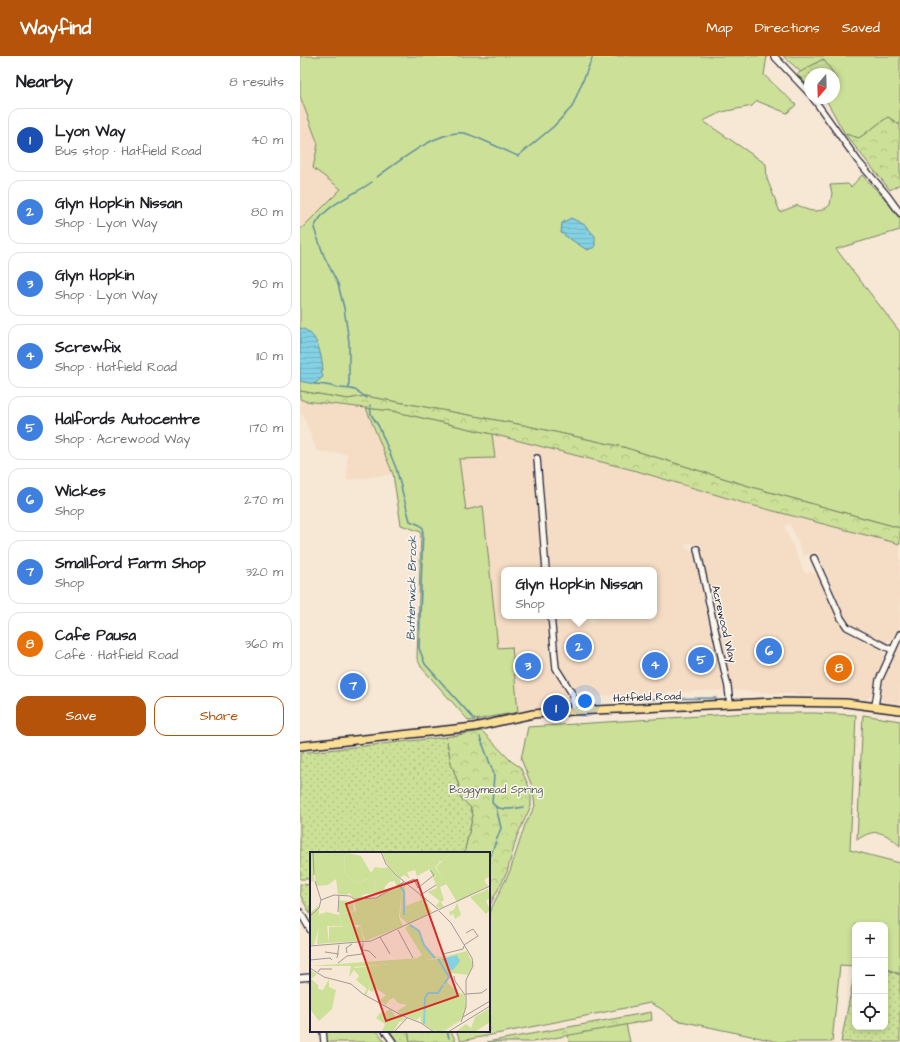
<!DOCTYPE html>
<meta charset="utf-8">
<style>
:root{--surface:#fff;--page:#f2f2f2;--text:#202124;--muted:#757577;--line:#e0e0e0;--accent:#b45309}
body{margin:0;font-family:"Architects Daughter",sans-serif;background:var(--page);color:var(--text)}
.controls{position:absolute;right:12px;bottom:12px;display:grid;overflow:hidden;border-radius:8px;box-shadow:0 2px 6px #0003}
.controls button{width:36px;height:36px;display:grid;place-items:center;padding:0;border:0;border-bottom:1px solid var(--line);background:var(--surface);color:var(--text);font:20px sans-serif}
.compass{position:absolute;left:504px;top:12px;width:36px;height:36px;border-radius:50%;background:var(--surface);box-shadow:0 2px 6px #0003;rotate:199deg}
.you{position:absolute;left:285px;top:645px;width:14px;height:14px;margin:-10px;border:3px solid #fff;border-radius:50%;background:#1a73e8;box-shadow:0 0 0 6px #1a73e833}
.badge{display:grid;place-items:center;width:26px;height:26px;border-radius:50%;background:var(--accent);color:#fff;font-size:13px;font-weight:700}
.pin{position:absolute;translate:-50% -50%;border:2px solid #fff;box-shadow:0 1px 4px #0006}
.popup{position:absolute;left:201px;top:511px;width:156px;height:52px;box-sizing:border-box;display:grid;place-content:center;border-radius:8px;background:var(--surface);filter:drop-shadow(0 1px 3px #0005);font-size:13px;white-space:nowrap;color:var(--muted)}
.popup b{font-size:15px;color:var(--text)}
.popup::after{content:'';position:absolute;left:50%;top:100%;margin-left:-8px;border:8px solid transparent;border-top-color:var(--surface)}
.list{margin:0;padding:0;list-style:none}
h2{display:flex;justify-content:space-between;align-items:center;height:52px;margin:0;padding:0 16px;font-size:17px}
h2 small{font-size:13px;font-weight:400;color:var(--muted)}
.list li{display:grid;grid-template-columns:26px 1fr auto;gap:12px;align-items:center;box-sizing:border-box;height:64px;margin:0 8px 8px;padding:0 8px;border:1px solid var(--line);border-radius:12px}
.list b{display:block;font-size:15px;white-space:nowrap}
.list p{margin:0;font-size:13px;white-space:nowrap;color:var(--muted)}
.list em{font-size:13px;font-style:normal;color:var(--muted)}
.actions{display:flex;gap:8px;padding:12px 16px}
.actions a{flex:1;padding:9px 0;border:1px solid var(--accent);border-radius:12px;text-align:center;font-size:14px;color:var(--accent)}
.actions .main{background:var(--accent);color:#fff}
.icon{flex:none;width:22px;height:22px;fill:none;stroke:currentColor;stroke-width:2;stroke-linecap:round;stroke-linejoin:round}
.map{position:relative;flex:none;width:600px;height:986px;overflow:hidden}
header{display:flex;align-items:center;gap:24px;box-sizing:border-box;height:56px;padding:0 20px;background:var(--accent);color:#fff}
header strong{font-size:19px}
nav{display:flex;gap:22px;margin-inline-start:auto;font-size:14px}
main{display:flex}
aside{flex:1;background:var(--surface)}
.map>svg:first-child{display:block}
.built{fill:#f5dcc4}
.green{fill:#cce197;stroke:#778269}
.forest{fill:url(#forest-crowns);stroke:#778269}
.park{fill:url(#park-dots);stroke:#778269}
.water{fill:url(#water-rules);stroke:#5d8ba0}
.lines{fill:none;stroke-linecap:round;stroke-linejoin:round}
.stream{stroke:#5d8ba0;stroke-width:1.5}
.minor-casing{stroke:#22223b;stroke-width:8}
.major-casing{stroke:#22223b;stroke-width:10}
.minor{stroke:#fbf7ec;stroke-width:5.5}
.major{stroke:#fbdf96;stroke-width:7}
.labels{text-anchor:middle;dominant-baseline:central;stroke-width:3;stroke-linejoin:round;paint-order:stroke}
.street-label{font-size:11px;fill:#22223b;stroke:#fbf7ec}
.park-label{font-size:11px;fill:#4c5252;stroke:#fbf7ec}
.water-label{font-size:12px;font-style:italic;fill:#3f576e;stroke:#fbf7ec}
.inset-river{fill:none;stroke:#84d1e4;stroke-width:2}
.inset-road{fill:none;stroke:#a29897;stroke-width:1}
.view{fill:#d62828;fill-opacity:0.15;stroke:#d62828;stroke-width:2}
.inset-edge{fill:none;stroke:#22223b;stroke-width:2}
</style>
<header>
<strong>Wayfind</strong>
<nav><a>Map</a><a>Directions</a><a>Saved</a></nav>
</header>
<main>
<aside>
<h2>Nearby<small>8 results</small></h2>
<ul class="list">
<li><span class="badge" style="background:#1a4fb4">1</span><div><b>Lyon Way</b><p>Bus stop · Hatfield Road</p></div><em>40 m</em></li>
<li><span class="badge" style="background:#3f7fe0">2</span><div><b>Glyn Hopkin Nissan</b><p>Shop · Lyon Way</p></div><em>80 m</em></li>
<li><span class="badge" style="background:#3f7fe0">3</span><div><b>Glyn Hopkin</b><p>Shop · Lyon Way</p></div><em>90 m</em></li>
<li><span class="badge" style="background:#3f7fe0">4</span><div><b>Screwfix</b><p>Shop · Hatfield Road</p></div><em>110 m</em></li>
<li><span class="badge" style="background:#3f7fe0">5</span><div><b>Halfords Autocentre</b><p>Shop · Acrewood Way</p></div><em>170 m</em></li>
<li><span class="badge" style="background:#3f7fe0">6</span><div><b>Wickes</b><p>Shop</p></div><em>270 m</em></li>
<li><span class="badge" style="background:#3f7fe0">7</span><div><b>Smallford Farm Shop</b><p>Shop</p></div><em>320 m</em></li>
<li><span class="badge" style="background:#e8710a">8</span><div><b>Cafe Pausa</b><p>Café · Hatfield Road</p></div><em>360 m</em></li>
</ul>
<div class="actions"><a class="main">Save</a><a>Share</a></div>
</aside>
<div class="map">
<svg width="600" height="986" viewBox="0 0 600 986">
<defs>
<pattern id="forest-crowns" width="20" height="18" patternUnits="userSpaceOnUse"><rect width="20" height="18" fill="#cce197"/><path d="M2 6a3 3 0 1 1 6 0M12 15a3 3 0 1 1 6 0" fill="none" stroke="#afc183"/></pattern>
<pattern id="park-dots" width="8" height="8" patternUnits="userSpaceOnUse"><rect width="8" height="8" fill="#cce197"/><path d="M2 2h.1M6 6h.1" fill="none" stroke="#afc183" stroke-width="1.8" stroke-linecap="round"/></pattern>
<pattern id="water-rules" width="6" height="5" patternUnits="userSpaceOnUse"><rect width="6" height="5" fill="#84d1e4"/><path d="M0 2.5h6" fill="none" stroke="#72b3c4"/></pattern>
</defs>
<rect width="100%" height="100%" fill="#f7e7d5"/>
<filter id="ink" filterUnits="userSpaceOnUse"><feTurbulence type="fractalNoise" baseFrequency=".025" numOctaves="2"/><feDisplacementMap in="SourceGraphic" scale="8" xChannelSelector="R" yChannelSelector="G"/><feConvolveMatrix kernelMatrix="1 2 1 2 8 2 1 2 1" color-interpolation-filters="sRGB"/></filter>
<g filter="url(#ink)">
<!-- built -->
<g class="built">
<polygon points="0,40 18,88 14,112 42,133 0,174"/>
<polygon points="0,343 5,345 66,352 93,418 47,424 47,398 17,395 3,359 0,359"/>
<polygon points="192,378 337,415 447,448 600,488 600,570 592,584 585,586 551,569 546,563 517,495 504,500 490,468 484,470 505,518 511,516 519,520 540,568 550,577 584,595 584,601 576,621 571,640 566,643 432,634 402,496 403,491 400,488 386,487 385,492 393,496 424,634 278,641 278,635 260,614 255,560 289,560 290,566 295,566 294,560 354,560 354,514 250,514 240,402 233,403 242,514 204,514 204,560 247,560 250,612 269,638 270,645 265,651 218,656 212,592 198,592 183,450 166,455 159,402 195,401"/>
<polygon points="600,586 600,649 583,646 580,638 584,619"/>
</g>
<!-- green -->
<g class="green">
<path d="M0,0H467L464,19L496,49L487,57L457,45L452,50L422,56L403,65L466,108L467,123L480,156L498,149C508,156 520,158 530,149L532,137L530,129L548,128L551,131L562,119L581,139H582L600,163V174L536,193L600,276V472L455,432L323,391L223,369L65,340L48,343L0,335V174L41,133L13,112L18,88L0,40Z"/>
<polygon points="483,0 600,0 600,69 588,61 559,82 545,78 525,42 534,42 534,25 537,23 523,3 501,16"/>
<polygon points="66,352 92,355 192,378 195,402 159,403 166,454 183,450 198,592 212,591 218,656 169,665 122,612 117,603 121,476 101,469 93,418"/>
<polygon points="448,657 514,657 556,659 550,794 600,807 600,918 585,912 585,869 555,869 555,910 540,909 532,986 479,986 376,964 360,952 350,947 161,985 156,975 189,975 189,857 210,815 225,769 235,750 232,730 221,703 228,671"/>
<path d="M563,659L600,665V790C585,776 575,771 557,784Z"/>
<polygon points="326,968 330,986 269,986 268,978"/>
<polygon points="24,975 77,975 85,986 26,986"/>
</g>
<!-- forest -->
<g class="forest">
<polygon points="523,3 534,18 510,18 510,32 497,18"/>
<polygon points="588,61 600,69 600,128 590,134 545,78 559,82"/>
<polygon points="0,335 48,343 65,340 223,369 323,391 455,432 600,472 600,488 447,448 337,415 192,378 92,355 5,345 0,343"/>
<polygon points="182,675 211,705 220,711 231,735 231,750 217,780 207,816 189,851 189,797 164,797 173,759 170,751 161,742 158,727 151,707 146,681"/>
<polygon points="351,956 352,964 232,986 187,986"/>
<polygon points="108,975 151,975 156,986 110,986"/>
</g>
<!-- park -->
<g class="park">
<polygon points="146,681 151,707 158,727 161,742 170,751 173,759 164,797 11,797 11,823 0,823 0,697"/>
<polygon points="0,828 11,829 11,859 0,839"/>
<polygon points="585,913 600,919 600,986 541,986 555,915 555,971 585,971"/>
<polygon points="90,975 108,975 110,986 98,986"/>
</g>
<!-- water -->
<g class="water">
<polygon points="271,162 285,169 295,180 295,191 287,194 261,177 262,167"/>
<path d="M0,272C18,276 21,298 23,314L21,315L23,321L14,328L0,325Z"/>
</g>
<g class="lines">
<!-- stream -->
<g class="stream">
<path d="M77,121C98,106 137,74 164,77C174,79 206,95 218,100L253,71L272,51L293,0"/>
<path d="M14,328C24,328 31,330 40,332C46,333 51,332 57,335C61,337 63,340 67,342"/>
<path d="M49,332V286L44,252L38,228L24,200L14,172C25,148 51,141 72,126"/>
<polyline points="70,349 71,358 79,371 96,412 110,465 120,469 123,472 119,592 125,608 174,663"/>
<polyline points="349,643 416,642"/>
<path d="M180,681L194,718L192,747C200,756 212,753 223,751"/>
<polyline points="189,804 201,772 196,751"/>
<polyline points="147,975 149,982"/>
</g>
<defs>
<g id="minor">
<polyline points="474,0 510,38"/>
<polyline points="513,42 558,105 587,139 600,157"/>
<polyline points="237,402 246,514"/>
<polyline points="397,493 428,631 430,648"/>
<polyline points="514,502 541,562 547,571 592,594"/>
<polyline points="251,560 256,612 273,639 273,655"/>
<polyline points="575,650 579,624 600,578"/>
<polyline points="0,856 11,875"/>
<polyline points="0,922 11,921"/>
<polyline points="23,975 24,986"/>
<polyline points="85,975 93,986"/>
</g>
<polyline id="major" points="0,690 174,671 233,658 273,655 474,646 546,647 600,654"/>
</defs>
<!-- minor casing -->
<use href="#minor" class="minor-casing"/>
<!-- major casing -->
<use href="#major" class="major-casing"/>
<!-- minor -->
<use href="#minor" class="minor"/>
<!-- major -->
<use href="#major" class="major"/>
</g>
</g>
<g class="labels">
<!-- street labels -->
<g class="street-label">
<text transform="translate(424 568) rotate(77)">Acrewood Way</text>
<text transform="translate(347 641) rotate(-2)">Hatfield Road</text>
</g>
<!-- park labels -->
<g class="park-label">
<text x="196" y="733">Boggymead Spring</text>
</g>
<!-- water labels -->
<g class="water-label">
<text transform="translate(112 532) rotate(-89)">Butterwick Brook</text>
</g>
</g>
<!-- overview -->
<g transform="translate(10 796)">
<rect width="180" height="180" fill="#f7e7d5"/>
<path d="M0,0H34L35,21L46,32L58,27L57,42L52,43V46L43,47L40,41L36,43L28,42L26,27L18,33L6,34L3,10L4,29L0,30ZM72,0H142L131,10L128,7L130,10L125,15L137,32L130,35L134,48L131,50L134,55L129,56L126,54L130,49L118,40L127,36L120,17L107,24L105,18L97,20L100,27L94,23L90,26L77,12ZM71,16H74L78,23L81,21L85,29L79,30L74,36L76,39L69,43L68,40L65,41L64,32ZM88,34L92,38L89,65L93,74L55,89L50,73H41L47,76L50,74L54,89L19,91V75L39,74H32L29,62L46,59L44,48L66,46ZM178,37L180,46L176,49L180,58L176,62L160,45ZM147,51L151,63L145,67L143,61L141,64L139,60L144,58ZM0,71L9,75L4,93H0ZM100,72L109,78L114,93L125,105L109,107L108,105L112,103L95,76ZM157,99L163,113L158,123L142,121L137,130L147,140L155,143L153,162L148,169L129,180L123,177L118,170H111L110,164L107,168L92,163L87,159L97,153L88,151L84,146L79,148L76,153L69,149L76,143L65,136L63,140L59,138L61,132L44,116L126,107ZM180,156V170L165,180H145L156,172L161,176L165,165ZM80,157L86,165L88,163L96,167L89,170L83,180H72L75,172L66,166L71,160L74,161Z" fill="#cce197"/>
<path d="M34,0L51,4L61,21L65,15L71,16L69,26L64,30L65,41L57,42V27L46,32L35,21ZM78,15L90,28V32L93,30L95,33L96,61L102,70L98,72L90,65L92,38L86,33L82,22L78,23L74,16ZM8,54L10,66L9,75L0,71V61ZM136,104L106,110L44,115L61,132L56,143L54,142L57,137L46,128L49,124L44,118L39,125L41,114H0ZM155,144L156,154L151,168L133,180H125L111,170L116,168L126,180L131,179L148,169L153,162Z" fill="#cce197"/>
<path d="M142,0H180V24L174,28L178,34L147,50L126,15ZM109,42L115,46L122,60L102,70L96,62L95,54L114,47H111ZM29,48L43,50L44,59L29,62ZM17,60L29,63L32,74H17L19,91L7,92L10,62ZM0,118L7,122L1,127L8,133V137L13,138L19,127V135L26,138L22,157L9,169L0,157Z" fill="#cce197"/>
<path d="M147,103L150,109L144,117L139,119L138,113L132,107Z" fill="#84d1e4"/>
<path class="inset-river" d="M90,34L94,40V63M100,73L109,79L114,93L125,106M128,107L139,125L134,132M114,172L115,146L118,141H128L133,133"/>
<path class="inset-road" d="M3,0L4,23M71,0L76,12L86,23L128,57M95,31L104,27L108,36M108,36L124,23L120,18M112,42L126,33M11,48L24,43L40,44L44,47L66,46L94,30M129,59L141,71L162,106L163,114L156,128V155L151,170M28,60L29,43M0,64L9,56L11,48L5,29M88,78L103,106M70,85L80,102M154,93L168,84L163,77L156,81M0,94L61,89L180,34M53,98L59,99L66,106M15,100L29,102M37,101L36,96L42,92M133,102L153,97L154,94M27,106L29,93M0,108L20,106L22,108M28,111L37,104L52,102L53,91M0,116L14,125L41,132L53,142L93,164L111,171L124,180M8,120L10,117H22M144,124L145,129L155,143M156,142L171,141L177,137M153,165L180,149M84,180L97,166M138,180L180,154"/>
<path class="view" d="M107,28L148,144L76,169L36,52Z"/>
<rect width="180" height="180" class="inset-edge"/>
</g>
</svg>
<div class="controls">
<button>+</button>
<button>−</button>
<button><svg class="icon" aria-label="locate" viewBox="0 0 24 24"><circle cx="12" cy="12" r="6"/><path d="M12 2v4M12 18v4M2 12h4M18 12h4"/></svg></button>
</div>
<svg class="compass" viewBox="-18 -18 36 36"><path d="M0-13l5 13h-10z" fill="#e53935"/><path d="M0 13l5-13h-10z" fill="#757577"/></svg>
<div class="you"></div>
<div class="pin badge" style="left:256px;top:652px;background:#1a4fb4">1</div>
<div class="pin badge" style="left:279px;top:591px;background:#3f7fe0">2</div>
<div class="popup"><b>Glyn Hopkin Nissan</b>Shop</div>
<div class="pin badge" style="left:228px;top:610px;background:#3f7fe0">3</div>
<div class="pin badge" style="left:355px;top:609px;background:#3f7fe0">4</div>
<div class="pin badge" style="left:401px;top:604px;background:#3f7fe0">5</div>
<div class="pin badge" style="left:469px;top:595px;background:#3f7fe0">6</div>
<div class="pin badge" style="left:53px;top:630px;background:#3f7fe0">7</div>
<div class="pin badge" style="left:539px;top:612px;background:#e8710a">8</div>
</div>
</main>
